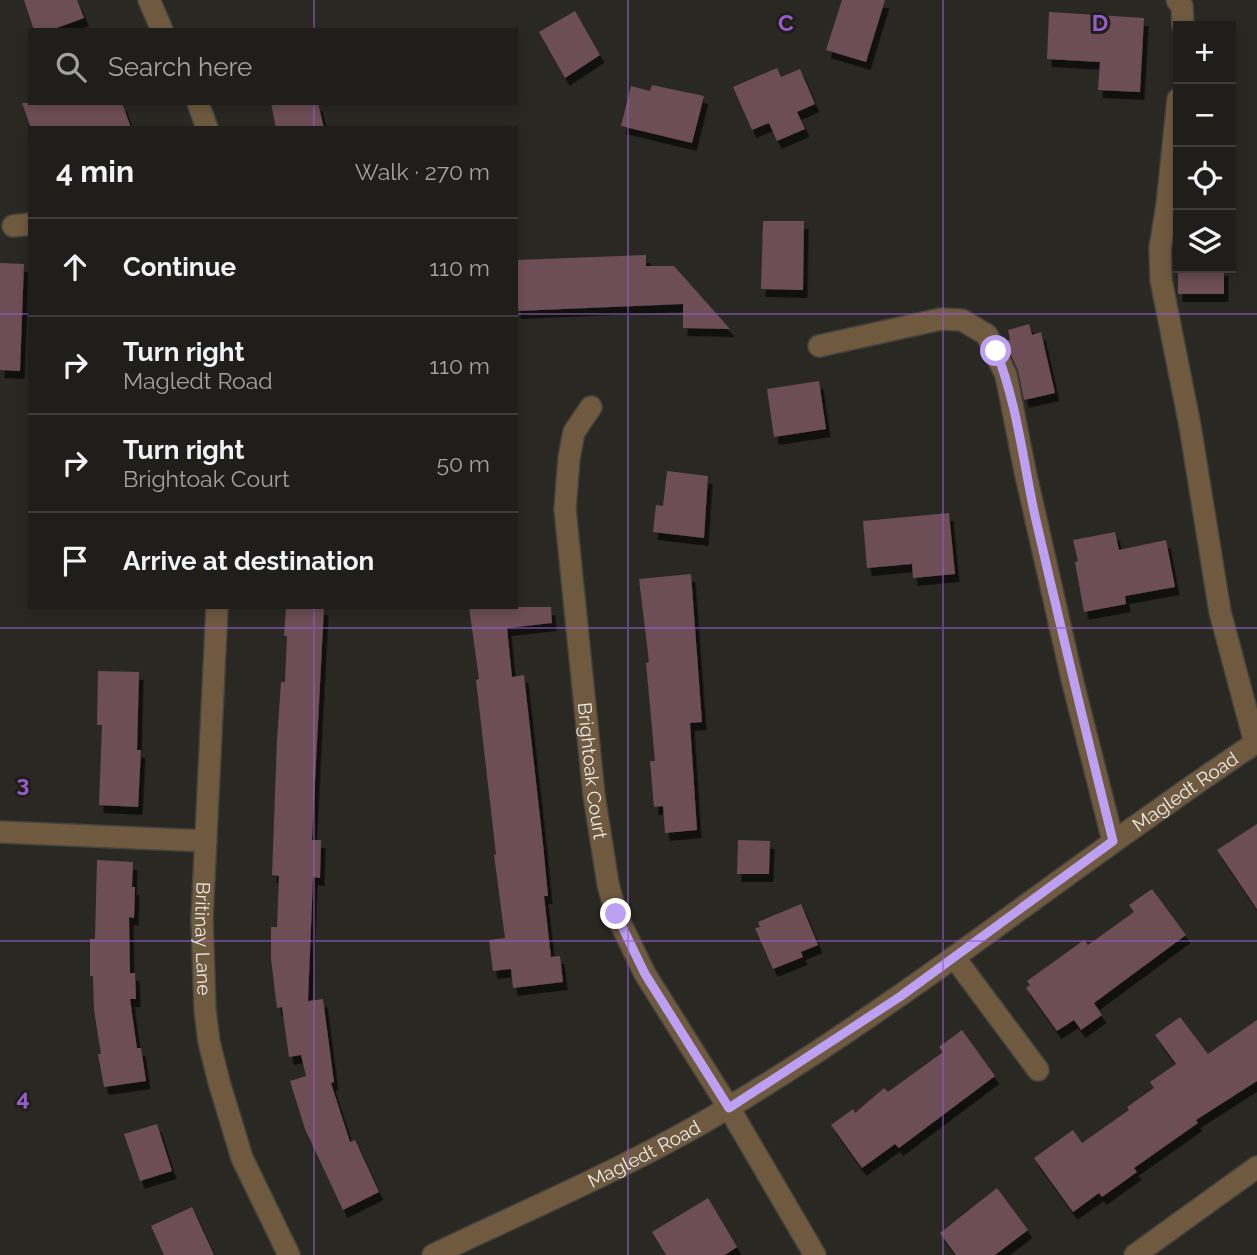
<!DOCTYPE html>
<meta charset="utf-8">
<style>
:root{--surface:#1f1e1a;--page:#272723;--text:#f1f3f6;--muted:#a1a2a2;--line:#3c3c39}
body{margin:0;font-family:Raleway,sans-serif;background:var(--page);color:var(--text)}
.controls{position:absolute;right:21px;top:21px;display:grid;overflow:hidden;border-radius:0px;box-shadow:0 4px 10px #0003}
.controls button{width:63px;height:63px;display:grid;place-items:center;padding:0;border:0;border-bottom:2px solid var(--line);background:var(--surface);color:var(--text);font:35px sans-serif}
.stop{position:absolute;width:21px;height:21px;margin:-16px;border:5px solid #bca0f2;border-radius:50%;background:#fff}
.stop.end{background:#bca0f2;border-color:#fff;box-shadow:0 2px 7px #0008}
.list{margin:0;padding:0;list-style:none}
h2{display:flex;justify-content:space-between;align-items:center;height:91px;margin:0;padding:0 28px;font-size:30px}
h2 small{font-size:23px;font-weight:400;color:var(--muted)}
.list li{display:grid;grid-template-columns:46px 1fr auto;gap:21px;align-items:center;box-sizing:border-box;height:98px;padding:0 28px;border-top:2px solid var(--line)}
.list b{display:block;font-size:26px;white-space:nowrap}
.list p{margin:0;font-size:23px;white-space:nowrap;color:var(--muted)}
.list em{font-size:23px;font-style:normal;color:var(--muted)}
.icon{flex:none;width:38px;height:38px;fill:none;stroke:currentColor;stroke-width:2;stroke-linecap:round;stroke-linejoin:round}
.map{position:relative;flex:none;width:1257px;height:1255px;overflow:hidden}
.search{position:absolute;background:var(--surface);box-shadow:0 4px 10px #0003;left:28px;top:28px;width:490px;height:77px;display:flex;align-items:center;gap:18px;box-sizing:border-box;padding:0 24px;border-radius:0px;color:var(--muted);font-size:26px}
.panel{position:absolute;background:var(--surface);box-shadow:0 4px 10px #0003;left:28px;top:126px;width:490px;height:483px;border-radius:0px}
.map>svg:first-child{display:block}
.building{fill:#6d4d57;filter:url(#shadow)}
.lines{fill:none;stroke-linecap:round;stroke-linejoin:round}
.minor-casing{stroke:#44433e;stroke-width:24}
.minor{stroke:#6f5a40;stroke-width:21}
.route{stroke:#bca0f2;stroke-width:9}
.grid{fill:none;stroke:#975cc9;stroke-width:2;stroke-opacity:0.55}
.labels{text-anchor:middle;dominant-baseline:central;stroke-width:6;stroke-linejoin:round;paint-order:stroke}
.street-label{font-size:19px;fill:#ebeae7;stroke:#201e19}
.grid-label{font-size:23px;text-anchor:middle;font-weight:bold;fill:#975cc9;stroke:#201e19;stroke-width:6;stroke-linejoin:round;paint-order:stroke}
</style>
<div class="map">
<svg width="1257" height="1255" viewBox="0 0 1257 1255">
<defs>
<filter id="shadow"><feDropShadow dx="4.5" dy="8" stdDeviation="0" flood-color="#0009"/></filter>
</defs>
<rect width="100%" height="100%" fill="#292822"/>
<!-- building -->
<g class="building">
<polygon points="24,0 77,0 84,18 51,30 34,30"/>
<polygon points="842,0 885,0 866,62 826,50"/>
<polygon points="575,11 600,55 565,78 539,32"/>
<polygon points="1049,12 1144,18 1140,92 1098,90 1100,62 1047,59"/>
<polygon points="777,68 781,77 800,69 815,104 797,112 805,129 777,141 769,123 752,130 733,87"/>
<polygon points="652,85 704,96 692,143 621,126 631,86 650,91"/>
<polygon points="22,103 122,103 131,128 31,128"/>
<polygon points="271,103 318,103 324,128 276,128"/>
<polygon points="763,221 804,221 803,290 761,289"/>
<polygon points="646,255 646,266 674,266 730,329 683,328 683,304 516,311 516,260"/>
<polygon points="0,263 24,264 20,371 0,370"/>
<rect x="1178" y="268" width="46" height="26"/>
<polygon points="1029,324 1032,335 1041,332 1055,393 1024,400 1018,370 1004,341 1010,340 1008,330"/>
<polygon points="819,381 826,429 774,437 767,389"/>
<polygon points="667,471 708,476 704,538 653,532 656,505 663,506"/>
<polygon points="949,513 955,574 913,578 912,564 867,568 863,521"/>
<polygon points="1115,532 1119,550 1166,540 1175,587 1125,596 1126,604 1084,612 1075,562 1078,561 1073,540"/>
<polygon points="691,574 702,722 690,723 697,830 665,833 663,806 654,807 650,761 655,761 646,663 649,662 639,579"/>
<polygon points="286,607 324,607 312,840 321,840 320,878 313,877 308,1001 323,999 334,1082 331,1083 350,1142 355,1140 379,1192 343,1210 305,1129 290,1081 306,1076 301,1055 289,1057 282,1007 277,1008 271,959 271,927 277,927 279,876 272,875 277,740 281,682 285,682 287,636 284,636"/>
<polygon points="469,607 551,607 552,623 507,628 512,677 524,675 543,844 548,896 544,896 551,957 560,956 563,982 513,988 511,969 493,971 489,940 505,938 494,855 496,854 476,680 479,679"/>
<polygon points="98,671 139,672 137,750 141,750 138,807 99,805 102,725 97,725"/>
<polygon points="1257,824 1257,909 1217,850"/>
<polygon points="738,840 770,841 769,874 737,874"/>
<polygon points="97,860 133,862 132,887 135,887 134,918 129,917 130,973 135,973 136,999 130,999 137,1048 141,1048 146,1081 104,1087 98,1054 101,1054 94,1010 93,976 90,976 90,939 95,939"/>
<polygon points="1152,889 1186,935 1094,1003 1102,1015 1081,1030 1074,1020 1057,1031 1026,988 1030,985 1027,981 1084,940 1088,945 1134,912 1129,905"/>
<polygon points="801,904 818,945 801,952 803,957 773,969 755,928 760,927 758,922"/>
<polygon points="1180,1017 1208,1054 1257,1020 1257,1081 1196,1120 1198,1123 1134,1168 1137,1172 1102,1197 1099,1193 1073,1212 1034,1158 1073,1130 1082,1143 1129,1110 1127,1107 1154,1088 1150,1082 1176,1064 1155,1035"/>
<polygon points="962,1030 995,1076 899,1148 895,1144 862,1168 831,1125 853,1109 855,1113 884,1088 888,1092 943,1052 939,1047"/>
<polygon points="157,1124 172,1171 140,1181 124,1134"/>
<polygon points="997,1188 1028,1230 995,1255 956,1255 940,1233"/>
<polygon points="708,1198 737,1247 725,1255 666,1255 652,1232"/>
<polygon points="192,1207 214,1255 164,1255 151,1226"/>
</g>
<g class="lines">
<defs>
<g id="minor">
<polyline points="149,0 162,30"/>
<polyline points="1177,0 1182,6 1183,26"/>
<polyline points="1178,99 1167,205 1160,248 1161,280 1190,426 1220,612 1255,743"/>
<polyline points="198,103 207,128"/>
<polyline points="13,226 30,224"/>
<polyline points="819,346 941,319 962,320 987,335 1006,375 1025,471 1073,683 1113,841"/>
<path id="s1" d="M591,407L574,432L569,458L565,509L594,795L608,884L616,914L645,974L729,1108L815,1255"/>
<path id="s2" d="M217,607L202,919L205,1010L209,1042L219,1082L242,1158L289,1255"/>
<polyline points="0,832 206,841"/>
<polyline points="954,957 1038,1070"/>
<path id="s3" d="M433,1255C533,1207 636,1164 731,1106C914,996 1079,860 1257,742"/>
<polyline points="1135,1255 1257,1167"/>
</g>
</defs>
<!-- minor casing -->
<use href="#minor" class="minor-casing"/>
<!-- minor -->
<use href="#minor" class="minor"/>
</g>
<g class="lines">
<!-- route -->
<path class="route" d="M616,914L645,974L729,1108L901,996L1113,841C1086,733 1060,624 1035,516C1023,461 1017,403 996,351"/>
</g>
<!-- grid -->
<path class="grid" d="M314,0V30M628,0V1255M943,0V1255M314,103V128M0,314H30M516,314H1257M314,607V1255M0,628H1257M0,941H1257"/>
<g class="labels">
<!-- street labels -->
<g class="street-label">
<text stroke="none"><textPath href="#s1" startOffset="371">Brightoak Court</textPath></text>
<text stroke="none"><textPath href="#s3" startOffset="886">Magledt Road</textPath></text>
<text stroke="none"><textPath href="#s2" startOffset="332">Britinay Lane</textPath></text>
<text stroke="none"><textPath href="#s3" startOffset="234">Magledt Road</textPath></text>
</g>
</g>
<g class="grid-label">
<text x="786" y="31">C</text>
<text x="1100" y="31">D</text>
<text x="23" y="792">3</text>
<text x="23" y="1106">4</text>
</g>
</svg>
<div class="controls">
<button>+</button>
<button>−</button>
<button><svg class="icon" aria-label="locate" viewBox="0 0 24 24"><circle cx="12" cy="12" r="6"/><path d="M12 2v4M12 18v4M2 12h4M18 12h4"/></svg></button>
<button><svg class="icon" aria-label="layers" viewBox="0 0 24 24"><path d="M12 4l9 5-9 5-9-5zM3 14l9 5 9-5"/></svg></button>
</div>
<div class="stop" style="left:996px;top:351px"></div>
<div class="stop end" style="left:616px;top:914px"></div>
<div class="search"><svg class="icon" aria-label="search" viewBox="0 0 24 24"><circle cx="10" cy="10" r="6"/><path d="M15 15l6 6"/></svg>Search here</div>
<section class="panel">
<h2>4 min<small>Walk · 270 m</small></h2>
<ul class="list">
<li><svg class="icon" aria-label="ahead" viewBox="0 0 24 24"><path d="M12 20V5M6 11l6-6 6 6"/></svg><div><b>Continue</b></div><em>110 m</em></li>
<li><svg class="icon" aria-label="right" viewBox="0 0 24 24"><path d="M7 20v-9h11M14 6l5 5-5 5"/></svg><div><b>Turn right</b><p>Magledt Road</p></div><em>110 m</em></li>
<li><svg class="icon" aria-label="right" viewBox="0 0 24 24"><path d="M7 20v-9h11M14 6l5 5-5 5"/></svg><div><b>Turn right</b><p>Brightoak Court</p></div><em>50 m</em></li>
<li><svg class="icon" aria-label="arrive" viewBox="0 0 24 24"><path d="M6 21V4h12l-3 4 3 4H6"/></svg><div><b>Arrive at destination</b></div></li>
</ul>
</section>
</div>
